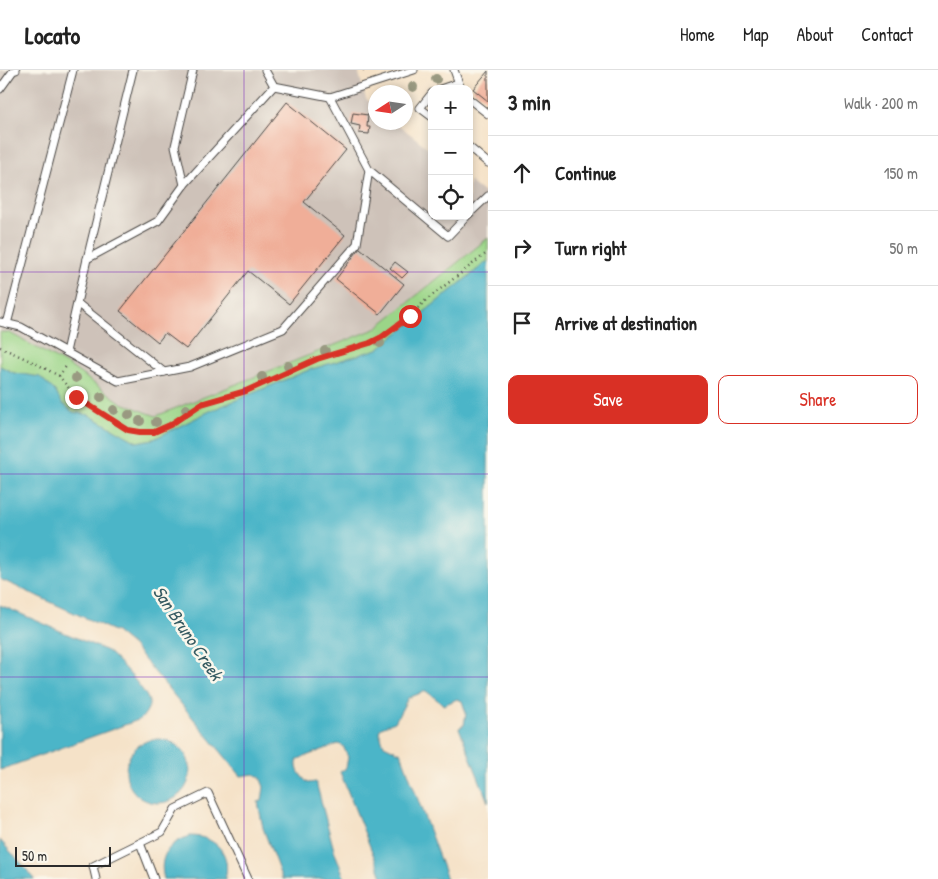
<!DOCTYPE html>
<meta charset="utf-8">
<style>
:root{--surface:#fff;--page:#f2f2f2;--text:#222;--muted:#767676;--line:#e0e0e0;--accent:#d93025}
body{margin:0;font-family:"Patrick Hand",sans-serif;background:var(--page);color:var(--text)}
.controls{position:absolute;right:15px;top:15px;display:grid;overflow:hidden;border-radius:10px;box-shadow:0 2px 8px #0003}
.controls button{width:45px;height:45px;display:grid;place-items:center;padding:0;border:0;border-bottom:1px solid var(--line);background:var(--surface);color:var(--text);font:25px sans-serif}
.compass{position:absolute;left:368px;top:15px;width:45px;height:45px;border-radius:50%;background:var(--surface);box-shadow:0 2px 8px #0003;rotate:258deg}
.scale{position:absolute;left:15px;bottom:12px;width:96px;box-sizing:border-box;padding-left:5px;border:2px solid #2b2b2b;border-top:0;font-size:14px;line-height:18px;white-space:nowrap;color:#2b2b2b;-webkit-text-stroke:4px #fbf7ec;paint-order:stroke}
.stop{position:absolute;width:15px;height:15px;margin:-11px;border:4px solid #d93025;border-radius:50%;background:#fff}
.stop.end{background:#d93025;border-color:#fff;box-shadow:0 1px 5px #0008}
.list{margin:0;padding:0;list-style:none}
h2{display:flex;justify-content:space-between;align-items:center;height:65px;margin:0;padding:0 20px;font-size:21px}
h2 small{font-size:16px;font-weight:400;color:var(--muted)}
.list li{display:grid;grid-template-columns:32px 1fr auto;gap:15px;align-items:center;box-sizing:border-box;height:75px;padding:0 20px;border-top:1px solid var(--line)}
.list b{display:block;font-size:19px;white-space:nowrap}
.list em{font-size:16px;font-style:normal;color:var(--muted)}
.actions{display:flex;gap:10px;padding:15px 20px}
.actions a{flex:1;padding:11px 0;border:1px solid var(--accent);border-radius:10px;text-align:center;font-size:18px;color:var(--accent)}
.actions .main{background:var(--accent);color:#fff}
.icon{flex:none;width:28px;height:28px;fill:none;stroke:currentColor;stroke-width:2;stroke-linecap:round;stroke-linejoin:round}
.map{position:relative;flex:none;width:488px;height:809px;overflow:hidden}
header{display:flex;align-items:center;gap:30px;box-sizing:border-box;height:70px;padding:0 25px;background:var(--surface);border-bottom:1px solid var(--line)}
header strong{font-size:24px}
nav{display:flex;gap:28px;margin-inline-start:auto;font-size:18px}
main{display:flex}
aside{flex:1;background:var(--surface)}
.map>svg:first-child{display:block}
.industrial{fill:#cec2b9}
.green{fill:#9bd588;stroke:#63805a}
.water{fill:#4bb5c8;stroke:#3b707a}
.building{fill:#f0ae98}
.lines{fill:none;stroke-linecap:round;stroke-linejoin:round}
.lane-casing{stroke:#494643;stroke-width:9}
.path{stroke:#494643;stroke-width:2.5;stroke-dasharray:1 4;stroke-linecap:butt}
.lane{stroke:#fff;stroke-width:7}
.tree{fill:#999981}
.route{stroke:#d93025;stroke-width:6}
.grid{fill:none;stroke:#7b2cbf;stroke-width:1;stroke-opacity:0.55}
.labels{text-anchor:middle;dominant-baseline:central;stroke-width:5;stroke-linejoin:round;paint-order:stroke}
.water-label{font-size:18px;font-style:italic;fill:#365b62;stroke:#fbf7ec}
</style>
<header>
<strong>Locato</strong>
<nav><a>Home</a><a>Map</a><a>About</a><a>Contact</a></nav>
</header>
<main>
<div class="map">
<svg width="488" height="809" viewBox="0 0 488 809">
<rect width="100%" height="100%" fill="#fbf7ec"/>
<filter id="ink" filterUnits="userSpaceOnUse"><feTurbulence type="fractalNoise" baseFrequency=".02" numOctaves="2"/><feDisplacementMap in="SourceGraphic" scale="10" xChannelSelector="R" yChannelSelector="G"/><feConvolveMatrix kernelMatrix="1 2 1 2 8 2 1 2 1" color-interpolation-filters="sRGB"/></filter>
<filter id="wash" filterUnits="userSpaceOnUse"><feTurbulence type="fractalNoise" baseFrequency=".0096" numOctaves="4" result="noise"/><feDisplacementMap in="SourceGraphic" scale="20" xChannelSelector="R" yChannelSelector="G"/><feGaussianBlur stdDeviation="1.12" result="paint"/><feColorMatrix in="noise" values="0 0 0 0 0 0 0 0 0 0 0 0 0 0 0 0 0 1.4 0 .05"/><feComposite in="paint" operator="in"/></filter>
<g filter="url(#wash)">
<rect width="100%" height="100%" fill="#f5e2c8"/>
<!-- industrial -->
<polygon class="industrial" points="0,0 358,0 366,29 375,36 376,52 396,53 432,81 432,146 469,146 469,111 488,126 488,168 375,259 156,346 122,333 67,295 10,263 0,262"/>
<!-- green -->
<polygon class="green" points="488,168 488,191 378,279 309,300 210,341 154,369 137,372 89,345 73,342 62,333 55,321 40,307 14,303 0,296 0,262 10,263 71,297 122,333 156,346 375,259"/>
<!-- water -->
<g class="water">
<path d="M488,191V732L459,658L464,655L466,643L462,631L457,629L444,635L426,621L408,628L395,652L381,657L379,662L384,675L401,683L447,809H383L340,702L346,698L348,687L343,676L338,674L298,689C294,699 301,706 308,713L316,712L334,780L345,809H282L263,758L258,732L262,731L264,717L260,707L254,704L241,706L133,576L116,562L0,509V296L14,303L40,307L55,321L62,333L73,342L89,345L137,372L154,369L210,341L309,300L378,279Z"/>
<path d="M0,535L107,581C116,588 147,621 149,632C150,638 145,644 141,649L0,700Z"/>
<circle cx="158" cy="701" r="32"/>
<path d="M190,766C215,766 232,783 225,809H164C158,787 168,773 190,766Z"/>
<polygon points="0,770 35,809 0,809"/>
</g>
<g id="blocks">
<!-- building -->
<g class="building">
<polygon points="488,1 488,31 473,19"/>
<polygon points="287,32 346,80 304,132 345,165 289,234 248,201 186,279 165,263 158,272 120,241"/>
<polygon points="353,43 368,45 367,57 370,57 369,64 359,63 360,56 351,54"/>
<polygon points="360,178 404,214 380,244 336,209"/>
<polygon points="395,192 408,202 402,208 390,198"/>
</g>
</g>
</g>
<g filter="url(#ink)">
<use href="#blocks" fill-opacity="0" stroke="#494643" stroke-width="1"/>
<g class="lines">
<defs>
<g id="lane">
<polyline points="265,0 274,16 330,27 414,0"/>
<polyline points="454,0 461,19"/>
<polyline points="0,19 13,1 16,0"/>
<polyline points="440,19 458,13"/>
<polyline points="432,23 420,38 432,47"/>
<polyline points="330,27 369,100 448,166 467,146"/>
<polyline points="469,29 488,44"/>
<polyline points="469,77 488,93"/>
<polyline points="184,115 175,76 193,0"/>
<polyline points="469,144 488,126"/>
<polyline points="87,189 158,151 184,115 274,16"/>
<polyline points="77,233 164,302"/>
<polyline points="0,252 21,257 118,311 190,297 283,259 357,174 369,100"/>
<polyline points="7,254 73,0"/>
<polyline points="66,282 87,189 133,0"/>
<polyline points="140,773 154,809"/>
<polyline points="96,809 93,796 162,762 175,739 208,723 248,809"/>
</g>
</defs>
<!-- lane casing -->
<use href="#lane" class="lane-casing"/>
<!-- path -->
<g class="path">
<polyline points="364,0 365,3"/>
<polyline points="0,277 37,294 59,306 76,327 128,360 141,362 154,362 170,355 201,334 246,321 317,289 358,277 382,267 410,246 425,231 488,182"/>
<polyline points="59,306 67,295"/>
</g>
<!-- lane -->
<use href="#lane" class="lane"/>
</g>
<!-- trees -->
<g class="tree">
<circle cx="436" cy="9" r="5"/>
<circle cx="413" cy="17" r="5"/>
<circle cx="380" cy="273" r="5"/>
<circle cx="325" cy="281" r="5"/>
<circle cx="288" cy="296" r="5"/>
<circle cx="262" cy="307" r="5"/>
<circle cx="76" cy="308" r="5"/>
<circle cx="101" cy="327" r="5"/>
<circle cx="186" cy="339" r="5"/>
<circle cx="114" cy="340" r="5"/>
<circle cx="129" cy="345" r="5"/>
<circle cx="140" cy="351" r="5"/>
<circle cx="156" cy="352" r="5"/>
</g>
</g>
<g class="lines" filter="url(#ink)">
<!-- route -->
<polyline class="route" points="76,327 128,360 140,362 154,362 170,355 201,334 246,321 317,289 370,273 382,267 410,246"/>
</g>
<!-- grid -->
<path class="grid" d="M244,0V809M0,202H488M0,404H488M0,607H488"/>
<g class="labels">
<!-- water labels -->
<g class="water-label">
<text transform="translate(188 563) rotate(56)">San Bruno Creek</text>
</g>
</g>
</svg>
<div class="controls">
<button>+</button>
<button>−</button>
<button><svg class="icon" aria-label="locate" viewBox="0 0 24 24"><circle cx="12" cy="12" r="6"/><path d="M12 2v4M12 18v4M2 12h4M18 12h4"/></svg></button>
</div>
<svg class="compass" viewBox="-18 -18 36 36"><path d="M0-13l5 13h-10z" fill="#e53935"/><path d="M0 13l5-13h-10z" fill="#767676"/></svg>
<div class="scale">50 m</div>
<div class="stop" style="left:410px;top:246px"></div>
<div class="stop end" style="left:76px;top:327px"></div>
</div>
<aside>
<h2>3 min<small>Walk · 200 m</small></h2>
<ul class="list">
<li><svg class="icon" aria-label="ahead" viewBox="0 0 24 24"><path d="M12 20V5M6 11l6-6 6 6"/></svg><div><b>Continue</b></div><em>150 m</em></li>
<li><svg class="icon" aria-label="right" viewBox="0 0 24 24"><path d="M7 20v-9h11M14 6l5 5-5 5"/></svg><div><b>Turn right</b></div><em>50 m</em></li>
<li><svg class="icon" aria-label="arrive" viewBox="0 0 24 24"><path d="M6 21V4h12l-3 4 3 4H6"/></svg><div><b>Arrive at destination</b></div></li>
</ul>
<div class="actions"><a class="main">Save</a><a>Share</a></div>
</aside>
</main>
